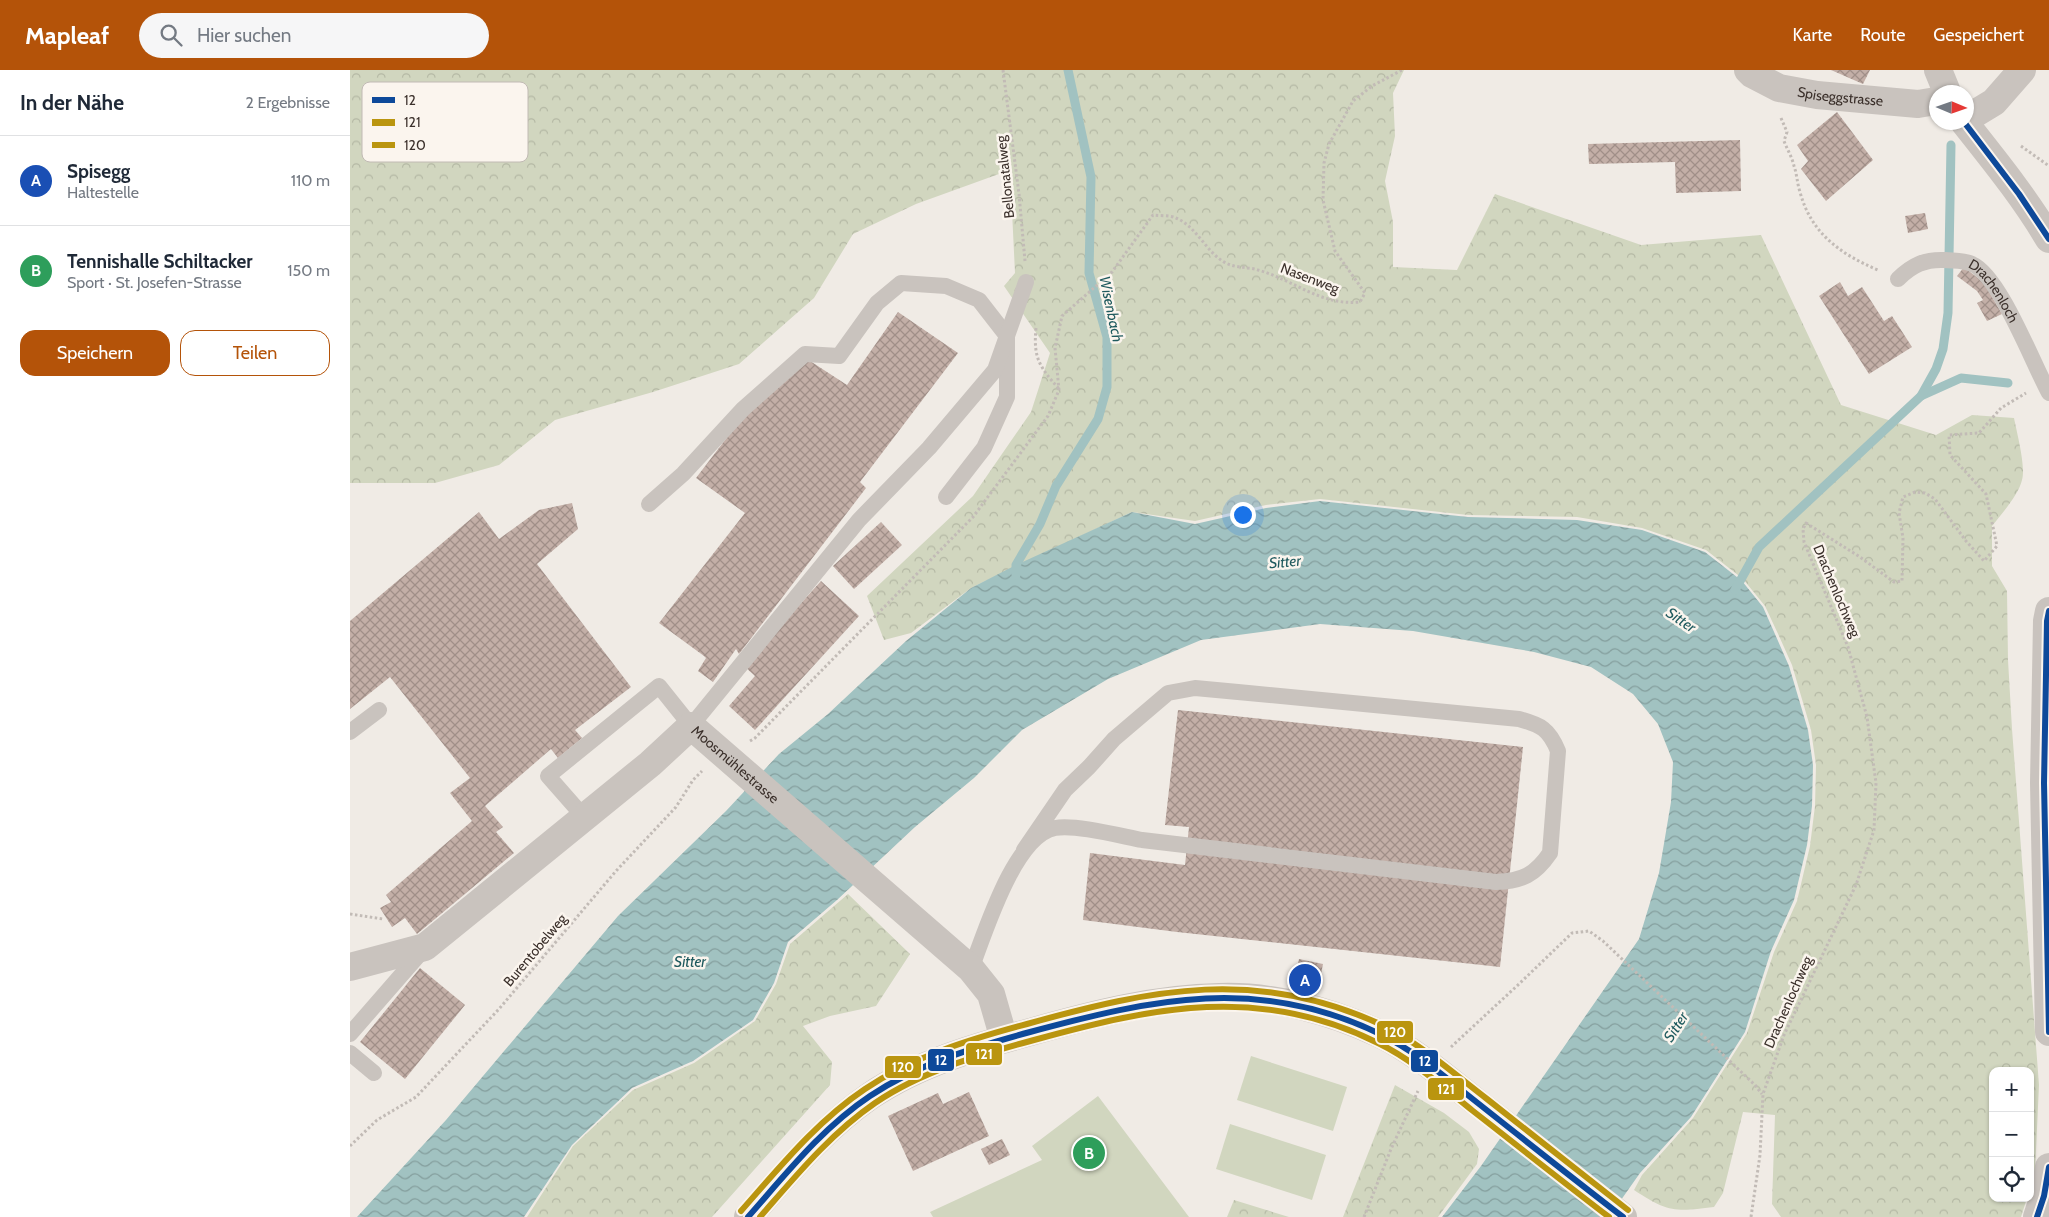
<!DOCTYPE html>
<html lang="de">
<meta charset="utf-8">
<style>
:root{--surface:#fff;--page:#f6f6f7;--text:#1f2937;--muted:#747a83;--line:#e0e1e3;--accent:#b45309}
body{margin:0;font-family:Cabin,sans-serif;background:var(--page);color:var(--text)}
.controls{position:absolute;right:15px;bottom:15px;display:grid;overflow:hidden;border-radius:10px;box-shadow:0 1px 4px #0004}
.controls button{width:45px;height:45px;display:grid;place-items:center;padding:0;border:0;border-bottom:1px solid var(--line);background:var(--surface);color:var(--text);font:25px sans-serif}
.compass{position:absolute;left:1579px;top:15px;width:45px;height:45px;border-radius:50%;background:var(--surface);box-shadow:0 1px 4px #0004;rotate:92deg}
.you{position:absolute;left:892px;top:444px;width:18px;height:18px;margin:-12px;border:4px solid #fff;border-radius:50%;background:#1a73e8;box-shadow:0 0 0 8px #1a73e833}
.badge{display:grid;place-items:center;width:32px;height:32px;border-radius:50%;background:var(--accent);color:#fff;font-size:16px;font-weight:700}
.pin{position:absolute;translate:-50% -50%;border:2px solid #fff;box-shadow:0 1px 5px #0006}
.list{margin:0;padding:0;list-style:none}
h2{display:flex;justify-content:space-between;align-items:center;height:65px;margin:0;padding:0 20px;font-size:21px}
h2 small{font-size:16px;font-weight:400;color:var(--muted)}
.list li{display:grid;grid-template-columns:32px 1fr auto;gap:15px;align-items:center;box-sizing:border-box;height:90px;padding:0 20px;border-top:1px solid var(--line)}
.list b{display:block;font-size:19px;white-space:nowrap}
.list p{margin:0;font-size:16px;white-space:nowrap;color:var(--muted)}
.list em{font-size:16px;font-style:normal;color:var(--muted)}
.actions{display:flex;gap:10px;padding:15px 20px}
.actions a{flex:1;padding:11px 0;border:1px solid var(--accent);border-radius:15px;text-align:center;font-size:18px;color:var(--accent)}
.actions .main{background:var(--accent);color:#fff}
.icon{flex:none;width:28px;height:28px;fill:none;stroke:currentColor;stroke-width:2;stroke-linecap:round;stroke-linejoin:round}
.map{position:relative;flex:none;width:1699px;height:1147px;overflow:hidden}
header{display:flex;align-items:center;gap:30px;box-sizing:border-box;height:70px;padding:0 25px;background:var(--accent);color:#fff}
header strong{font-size:24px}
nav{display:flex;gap:28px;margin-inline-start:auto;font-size:18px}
.search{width:350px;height:45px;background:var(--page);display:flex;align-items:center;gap:12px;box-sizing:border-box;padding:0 18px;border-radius:28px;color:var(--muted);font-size:19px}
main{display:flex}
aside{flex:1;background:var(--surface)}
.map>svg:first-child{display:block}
.forest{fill:url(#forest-crowns)}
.pitch{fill:#d1d6bf}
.water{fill:url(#water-waves)}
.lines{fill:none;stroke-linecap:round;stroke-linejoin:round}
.stream{stroke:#a1c2c1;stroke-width:9}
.building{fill:url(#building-cross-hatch)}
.path{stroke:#c2bbb6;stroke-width:3;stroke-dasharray:2.5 2.5;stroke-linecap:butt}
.service{stroke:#c9c3be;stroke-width:16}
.minor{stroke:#c9c3be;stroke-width:28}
.tertiary{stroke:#c9c3be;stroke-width:28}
.bus-1-casing{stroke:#fbf5ee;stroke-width:10}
.bus-2-casing{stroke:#fbf5ee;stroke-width:10}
.bus-3-casing{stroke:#fbf5ee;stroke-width:10}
.bus-1{stroke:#0d499a;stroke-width:6}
.bus-2{stroke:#ba950f;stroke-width:6}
.bus-3{stroke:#ba950f;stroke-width:6}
.labels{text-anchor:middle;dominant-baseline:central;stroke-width:5;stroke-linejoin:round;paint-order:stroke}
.street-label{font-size:14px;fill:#3b302b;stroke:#fbf5ee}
.water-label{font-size:15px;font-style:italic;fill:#1f5a5e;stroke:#fbf5ee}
.key{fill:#fbf5ee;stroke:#c1bab4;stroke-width:1}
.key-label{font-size:14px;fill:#3b302b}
.line-badge{stroke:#fbf5ee;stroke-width:2}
.badge-label{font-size:14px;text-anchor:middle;font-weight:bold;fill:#fff}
</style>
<header>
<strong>Mapleaf</strong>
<div class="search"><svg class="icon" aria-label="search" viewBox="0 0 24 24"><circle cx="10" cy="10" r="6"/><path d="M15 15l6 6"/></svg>Hier suchen</div>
<nav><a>Karte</a><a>Route</a><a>Gespeichert</a></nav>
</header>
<main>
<aside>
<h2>In der Nähe<small>2 Ergebnisse</small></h2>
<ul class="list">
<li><span class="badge" style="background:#1a4fb4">A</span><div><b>Spisegg</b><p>Haltestelle</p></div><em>110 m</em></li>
<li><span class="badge" style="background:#2e9e5b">B</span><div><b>Tennishalle Schiltacker</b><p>Sport · St. Josefen-Strasse</p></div><em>150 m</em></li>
</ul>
<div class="actions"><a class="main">Speichern</a><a>Teilen</a></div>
</aside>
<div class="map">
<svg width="1699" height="1147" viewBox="0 0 1699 1147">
<defs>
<pattern id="forest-crowns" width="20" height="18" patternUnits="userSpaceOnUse" patternTransform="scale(1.25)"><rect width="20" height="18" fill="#d1d6bf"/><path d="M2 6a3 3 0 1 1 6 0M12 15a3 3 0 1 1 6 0" fill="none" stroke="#b4b8a4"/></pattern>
<pattern id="water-waves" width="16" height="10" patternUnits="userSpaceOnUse" patternTransform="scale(1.25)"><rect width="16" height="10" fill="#a1c2c1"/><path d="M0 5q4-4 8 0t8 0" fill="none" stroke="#849e9d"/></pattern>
<pattern id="building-cross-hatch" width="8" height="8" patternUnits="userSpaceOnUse" patternTransform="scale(1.25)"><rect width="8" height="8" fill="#c3afa7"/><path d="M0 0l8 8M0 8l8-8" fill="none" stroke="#a08f88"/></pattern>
</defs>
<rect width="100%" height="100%" fill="#f0ebe5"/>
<!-- forest -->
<g class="forest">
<path d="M0,0H1054L1043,23L1045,66L1035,111L1043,152V197L1107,200L1145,124L1291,175L1411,165L1491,335L1586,365L1622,345L1664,348C1667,363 1676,397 1672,410C1669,424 1651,445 1642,456V496L1657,521L1658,590L1662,659L1689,1015L1685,1102L1680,1118V1001H1643V1128H1677L1671,1147H1431L1422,1134L1425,1045L1393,1042L1373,1123L1364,1137C1325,1142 1317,1142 1284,1120L1292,1105L1343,1048L1397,963L1424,882L1447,831L1460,776L1465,736L1466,695L1461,660L1442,595L1429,566L1415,536L1393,509L1356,480L1292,458L1227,447L1118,445L970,429L916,435L845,451L782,442L633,512L621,518L561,563L534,570L517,526L623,426L681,342L700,283L654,216L665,203L660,100L566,134L503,164L464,228L389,294L303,322L205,350L149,395L85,413H0Z"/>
<polygon points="498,824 560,884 526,936 480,946 453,956 482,992 480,1015 362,1147 177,1147 223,1076 283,1020 344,993 405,951 426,914 440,874"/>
<polygon points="1045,1015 1094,1043 1119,1062 1129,1079 1127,1094 1088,1147 993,1147"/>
<polygon points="884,1130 939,1147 877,1147"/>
</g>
<!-- pitch -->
<g class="pitch">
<polygon points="901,986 997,1017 983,1061 887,1030"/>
<polygon points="748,1026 839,1147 583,1147 580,1142 692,1090 682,1076"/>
<polygon points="880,1054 976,1085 962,1130 866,1099"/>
</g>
<!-- water -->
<polygon class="water" points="970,431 1118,447 1227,450 1292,460 1355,482 1392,511 1413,537 1439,596 1458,660 1463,695 1462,736 1457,775 1444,830 1421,881 1395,962 1341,1047 1290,1103 1259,1147 1092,1147 1131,1096 1289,869 1309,803 1321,732 1323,692 1308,654 1283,624 1241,597 1184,582 1063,561 970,554 851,570 758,609 672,660 624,708 565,757 487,830 438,872 424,913 403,950 343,991 282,1018 222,1075 174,1147 7,1147 96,1050 268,846 376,741 429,684 478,644 556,571 621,518 666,495 782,442 845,454 916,438"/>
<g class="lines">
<!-- stream -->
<g class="stream">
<polyline points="1571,326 1611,308 1658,313"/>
<polyline points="666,505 666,495 690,454 706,416 748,349 757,317 757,267 739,203 741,107 718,0"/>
<polyline points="1385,520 1409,477 1571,326 1586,299 1593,279 1598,243 1601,75"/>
</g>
</g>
<!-- building -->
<g class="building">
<polygon points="1481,0 1520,0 1513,14"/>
<polygon points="1487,42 1523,90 1476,131 1451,99 1458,91 1447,75"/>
<polygon points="1390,70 1391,121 1326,123 1325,92 1239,94 1238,74"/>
<polygon points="1575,143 1578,159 1558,163 1555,146"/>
<polygon points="1614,197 1634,213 1652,244 1637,251 1627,233 1633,230 1627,221 1607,206"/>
<polygon points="1490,212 1498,226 1512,217 1534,251 1542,246 1562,277 1519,304 1469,226"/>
<polygon points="548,242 608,283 510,412 516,418 389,584 386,579 363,612 348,601 356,588 354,586 309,553 395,443 346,408 401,336 457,289 497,315"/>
<polygon points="222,433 228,459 187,494 281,617 225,660 232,668 208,688 201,679 135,736 153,757 146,762 164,783 67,864 55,848 42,857 30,838 41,832 36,825 122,751 100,723 120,708 40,607 0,639 0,551 129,442 149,469 189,440"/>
<polygon points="531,452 552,475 504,519 483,496"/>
<polygon points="471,511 509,546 405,660 379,636 405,606 394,596"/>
<polygon points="828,640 1173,677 1150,897 827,862 733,850 740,783 835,795 839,757 815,755"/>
<polygon points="949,889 973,894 971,904 947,899"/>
<polygon points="70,898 115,935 55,1009 10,972"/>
<polygon points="619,1022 639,1066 563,1101 538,1046 588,1023 593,1034"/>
<polygon points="652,1069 660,1085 639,1095 631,1079"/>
</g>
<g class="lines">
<!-- path -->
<g class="path">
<polyline points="653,0 669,124 675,191"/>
<path d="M1431,48L1437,62L1434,71C1437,79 1442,87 1444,96C1447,104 1447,113 1450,122C1461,163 1490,184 1528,200"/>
<polyline points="1671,76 1699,96"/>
<path d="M686,258C683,289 690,297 709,319"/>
<path d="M400,671L405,668L623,447L698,346L709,320L705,278L712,246L762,202L803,145C810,146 820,145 826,148C848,157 857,185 878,194C887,198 899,197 908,200C944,210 971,236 1010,232L1015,223L985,181L973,130L974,93L979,74L1003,31L1022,16L1052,0"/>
<polyline points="0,844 33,849"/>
<polyline points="1101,977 1169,914 1222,863 1239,861 1253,871 1405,1015 1412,1024"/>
<polyline points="0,1076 27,1050 66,1027 149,939 266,801 326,737 343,710 352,701"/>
<polyline points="1014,1147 1041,1079 1068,1021"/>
<polyline points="1401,1147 1410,1085 1413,1024 1434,965 1506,815 1524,760 1526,713 1517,647 1498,577 1454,472 1453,459 1456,453 1510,487 1544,512 1552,511 1553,468 1549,443 1553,427 1565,422 1575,423 1585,429 1616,471 1634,491 1647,476 1636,424 1600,385 1599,365 1629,363 1651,338 1676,323"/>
</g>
<!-- service -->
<g class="service">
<path id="s1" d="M1548,209C1562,195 1575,189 1595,190C1604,191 1614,190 1622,194C1650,206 1683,294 1699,323"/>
<polyline points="299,434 333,404 393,339 455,284 489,286 527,233 551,213 596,216 629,230 657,266 657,327 634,378 596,427"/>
<polyline points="0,662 29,640"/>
<polyline points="234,747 198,706 309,616 341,656 509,450 579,378 645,300 676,212"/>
<path d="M621,899C635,863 664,766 705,758C725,754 771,766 792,770L1146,812C1172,811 1185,805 1200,783L1208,681C1199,659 1191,655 1169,649L888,622L845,618L818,623L764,669L739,697L715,720L674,780"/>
<polyline points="0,964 74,879"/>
<polyline points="0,983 24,1003"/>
</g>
<!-- minor -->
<g class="minor">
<path id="s2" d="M1398,0L1402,4L1429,18L1467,25L1568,34L1586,31"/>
<polyline points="1616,49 1644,32 1672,0"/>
<path id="s3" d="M0,897L75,877L300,694L341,656L621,899L641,924L654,969"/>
</g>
<!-- tertiary -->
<g class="tertiary">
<polyline points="1588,0 1597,22"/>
<path d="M1614,52C1644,90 1675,128 1699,169"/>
<polyline points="1699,541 1697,551 1694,713 1699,962"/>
<path d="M398,1147C436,1104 472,1059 520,1026C569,993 628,976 684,961C744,944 807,928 869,927C923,925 981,941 1030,964C1067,982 1098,1010 1130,1035C1178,1072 1225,1110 1273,1147"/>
<polyline points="1687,1147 1694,1126 1699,1097"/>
</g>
<defs>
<g id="bus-1">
<polyline points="1614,52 1669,124 1699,169"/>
<polyline points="1699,541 1697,551 1694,713 1699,962"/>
<path d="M398,1147C436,1104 472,1058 520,1026C568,994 624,977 680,962C803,929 909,905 1030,964C1067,982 1097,1009 1129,1034C1177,1072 1225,1110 1273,1147"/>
<polyline points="1687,1147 1694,1126 1699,1097"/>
</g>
<path id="bus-2" d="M410,1147C445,1107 480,1064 525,1033C572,1001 629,985 684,970C804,937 910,914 1028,973C1063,990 1093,1017 1123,1041C1168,1076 1213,1112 1259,1147"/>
<path id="bus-3" d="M391,1141C429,1098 467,1051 515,1019C564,986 621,969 677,954C803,919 907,897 1032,955C1071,974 1103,1003 1137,1029C1184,1066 1231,1103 1278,1140"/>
</defs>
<!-- bus-1 casing -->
<use href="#bus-1" class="bus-1-casing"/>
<!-- bus-2 casing -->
<use href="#bus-2" class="bus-2-casing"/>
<!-- bus-3 casing -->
<use href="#bus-3" class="bus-3-casing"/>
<!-- bus-1 -->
<use href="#bus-1" class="bus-1"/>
<!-- bus-2 -->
<use href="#bus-2" class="bus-2"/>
<!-- bus-3 -->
<use href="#bus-3" class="bus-3"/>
</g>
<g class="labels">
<!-- street labels -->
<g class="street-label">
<text stroke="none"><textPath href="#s2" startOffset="98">Spiseggstrasse</textPath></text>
<text transform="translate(655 107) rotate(-96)">Bellonatalweg</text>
<text transform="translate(960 208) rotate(21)">Nasenweg</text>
<text stroke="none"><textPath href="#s1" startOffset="115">Drachenloch</textPath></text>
<text transform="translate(1487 521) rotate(67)">Drachenlochweg</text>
<text stroke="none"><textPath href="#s3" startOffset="482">Moosmühlestrasse</textPath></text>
<text transform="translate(185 880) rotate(-50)">Burentobelweg</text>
<text transform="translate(1438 932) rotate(-66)">Drachenlochweg</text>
</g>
<!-- water labels -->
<g class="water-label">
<text transform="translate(761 239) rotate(78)">Wisenbach</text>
<text transform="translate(935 492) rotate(-5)">Sitter</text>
<text transform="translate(1331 550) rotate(34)">Sitter</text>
<text x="340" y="892">Sitter</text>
<text transform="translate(1326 957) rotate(-57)">Sitter</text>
</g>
</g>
<!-- legend -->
<rect x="12" y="12" width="166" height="80" rx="8" class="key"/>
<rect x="22" y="27" width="23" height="6" fill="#0d499a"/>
<rect x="22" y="49" width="23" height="7" fill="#ba950f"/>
<rect x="22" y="72" width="23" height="6" fill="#ba950f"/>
<g class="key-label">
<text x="54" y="35">12</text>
<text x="54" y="57">121</text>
<text x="54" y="80">120</text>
</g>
<g class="line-badge">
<rect x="1026" y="950" width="38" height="24" rx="5" fill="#ba950f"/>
<rect x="615" y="972" width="38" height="24" rx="5" fill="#ba950f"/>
<rect x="577" y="978" width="28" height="24" rx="5" fill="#0d499a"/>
<rect x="1060" y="979" width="29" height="24" rx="5" fill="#0d499a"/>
<rect x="534" y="985" width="38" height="24" rx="5" fill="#ba950f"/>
<rect x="1077" y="1007" width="38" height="24" rx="5" fill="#ba950f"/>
</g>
<g class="badge-label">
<text x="1045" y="967">120</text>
<text x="634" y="989">121</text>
<text x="591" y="995">12</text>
<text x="1075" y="996">12</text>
<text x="553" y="1002">120</text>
<text x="1096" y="1024">121</text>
</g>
</svg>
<div class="controls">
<button>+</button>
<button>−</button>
<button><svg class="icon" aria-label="locate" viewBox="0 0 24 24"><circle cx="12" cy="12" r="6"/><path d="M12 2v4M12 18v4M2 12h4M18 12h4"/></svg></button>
</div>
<svg class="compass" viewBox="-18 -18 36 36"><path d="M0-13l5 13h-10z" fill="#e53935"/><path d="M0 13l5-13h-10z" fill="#747a83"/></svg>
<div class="you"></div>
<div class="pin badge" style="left:955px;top:910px;background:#1a4fb4">A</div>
<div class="pin badge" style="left:739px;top:1083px;background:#2e9e5b">B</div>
</div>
</main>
